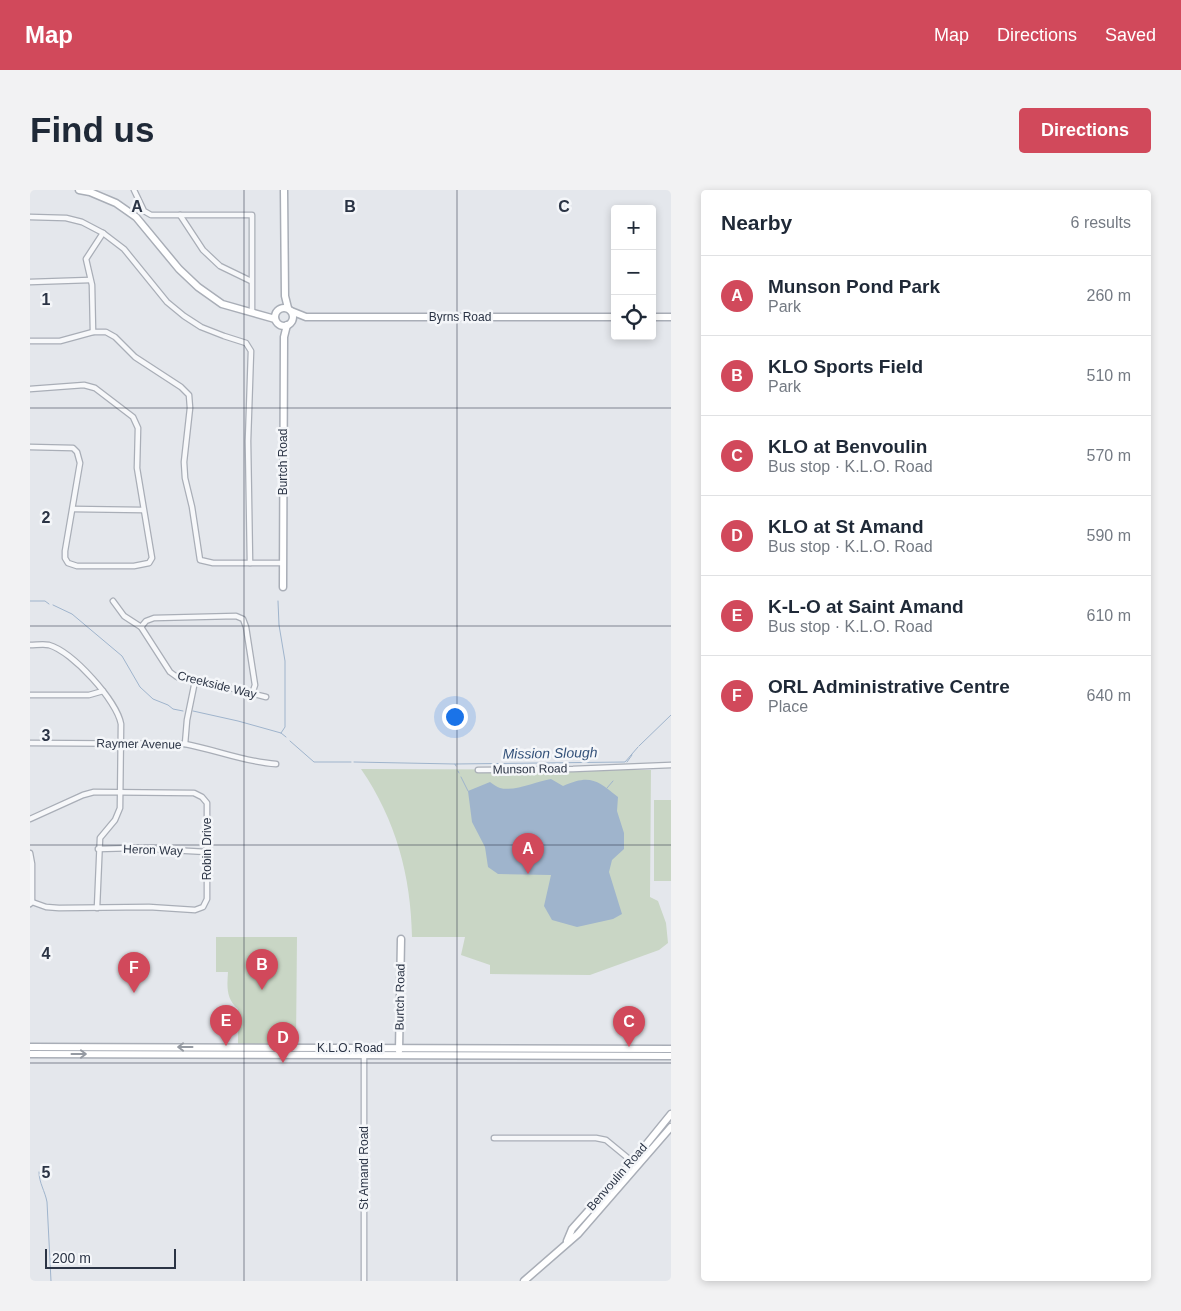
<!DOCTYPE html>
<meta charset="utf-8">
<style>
:root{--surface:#fff;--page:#f2f2f3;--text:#1f2937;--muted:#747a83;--line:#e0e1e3;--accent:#d1495b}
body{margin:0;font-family:Helvetica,sans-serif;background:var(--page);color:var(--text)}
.controls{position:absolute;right:15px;top:15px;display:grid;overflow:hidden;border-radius:5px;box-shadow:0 2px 8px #0003}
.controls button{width:45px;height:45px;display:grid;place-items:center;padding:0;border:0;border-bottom:1px solid var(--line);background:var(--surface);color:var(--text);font:25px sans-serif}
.scale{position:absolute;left:15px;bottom:12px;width:131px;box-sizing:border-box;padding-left:5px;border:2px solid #2b3445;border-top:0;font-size:14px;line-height:18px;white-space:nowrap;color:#2b3445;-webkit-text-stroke:4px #f4f6f9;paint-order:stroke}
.you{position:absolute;left:424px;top:526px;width:18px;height:18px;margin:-12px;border:4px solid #fff;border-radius:50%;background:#1a73e8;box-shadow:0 0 0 8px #1a73e833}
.badge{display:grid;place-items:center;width:32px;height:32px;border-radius:50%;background:var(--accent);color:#fff;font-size:16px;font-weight:700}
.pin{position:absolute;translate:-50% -41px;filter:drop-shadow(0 1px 2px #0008)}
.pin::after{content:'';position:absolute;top:26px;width:18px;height:15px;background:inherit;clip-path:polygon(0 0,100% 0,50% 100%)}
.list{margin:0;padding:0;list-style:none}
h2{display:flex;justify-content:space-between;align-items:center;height:65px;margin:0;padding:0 20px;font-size:21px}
h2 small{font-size:16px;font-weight:400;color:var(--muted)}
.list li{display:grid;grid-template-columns:32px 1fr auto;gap:15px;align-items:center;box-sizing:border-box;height:80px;padding:0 20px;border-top:1px solid var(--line)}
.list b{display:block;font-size:19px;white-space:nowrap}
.list p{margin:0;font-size:16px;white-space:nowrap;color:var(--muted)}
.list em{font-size:16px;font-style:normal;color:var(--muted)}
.icon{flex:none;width:28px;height:28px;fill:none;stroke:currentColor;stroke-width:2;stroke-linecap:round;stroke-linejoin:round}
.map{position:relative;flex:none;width:641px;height:1091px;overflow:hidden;border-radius:5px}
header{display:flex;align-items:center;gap:30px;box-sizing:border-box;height:70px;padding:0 25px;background:var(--accent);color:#fff}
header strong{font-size:24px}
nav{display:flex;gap:28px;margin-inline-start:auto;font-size:18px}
.intro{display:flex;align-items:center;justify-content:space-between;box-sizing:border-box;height:120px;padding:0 30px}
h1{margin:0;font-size:35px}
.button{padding:12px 22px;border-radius:5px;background:var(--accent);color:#fff;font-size:18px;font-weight:700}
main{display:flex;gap:30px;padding:0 30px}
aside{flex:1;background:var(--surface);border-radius:5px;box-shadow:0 2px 8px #0003}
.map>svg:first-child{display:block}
.green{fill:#c9d6c5}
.water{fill:#9fb4cc}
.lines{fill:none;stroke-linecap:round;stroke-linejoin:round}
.stream{stroke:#9fb4cc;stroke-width:1}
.street-casing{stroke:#a9aeb7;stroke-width:7}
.secondary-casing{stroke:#a9aeb7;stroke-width:9}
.street{stroke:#f7f8fa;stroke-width:4.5}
.secondary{stroke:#fff;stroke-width:6}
.oneway{stroke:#959aa2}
.grid{fill:none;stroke:#2b3445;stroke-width:1;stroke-opacity:0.55}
.labels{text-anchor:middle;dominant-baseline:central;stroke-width:5;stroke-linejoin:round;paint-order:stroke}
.street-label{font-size:12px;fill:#2b3445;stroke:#f4f6f9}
.water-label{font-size:14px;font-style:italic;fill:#34527a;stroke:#f4f6f9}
.grid-label{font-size:16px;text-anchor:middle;font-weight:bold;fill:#2b3445;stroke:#f4f6f9;stroke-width:5;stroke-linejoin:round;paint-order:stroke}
</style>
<header>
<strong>Map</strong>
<nav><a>Map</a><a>Directions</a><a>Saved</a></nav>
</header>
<div class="intro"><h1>Find us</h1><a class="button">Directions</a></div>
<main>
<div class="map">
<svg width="641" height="1091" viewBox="0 0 641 1091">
<rect width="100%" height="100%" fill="#e4e7ec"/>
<!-- green -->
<g class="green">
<path d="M331,579L621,580L620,707L628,711L636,733L638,753L629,760L560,785L460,784V775L431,765L435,747H382C381,686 366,630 331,579Z"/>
<rect x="624" y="610" width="17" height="81"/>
<path d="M186,747H267L266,854H208V819C196,809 197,797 198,782H186Z"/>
</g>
<!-- water -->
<path class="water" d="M521,589L533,596C560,584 567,590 588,607L587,621L594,643V659L582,670L579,682L592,724L583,729L547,737L522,730L514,716L521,685L468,684L458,677L455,657L442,632L438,601L460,592C463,594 467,597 470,598C484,602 507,591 521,589Z"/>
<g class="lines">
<!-- stream -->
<g class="stream">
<polyline points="0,411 15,411 19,414"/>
<polyline points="248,411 249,435 255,471 255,537 251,543"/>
<polyline points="23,415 42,424 92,466 110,497 123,509 138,515 143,519 153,521"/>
<polyline points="163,521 208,531 251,543 256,547"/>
<polyline points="260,551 284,572 321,572"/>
<polyline points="609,556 641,525"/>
<polyline points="324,572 425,574 426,576"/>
<polyline points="597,572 602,565"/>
<polyline points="425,574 595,572 608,557"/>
<polyline points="428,581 429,583"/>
<polyline points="431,587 438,601"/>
<polyline points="577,598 583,591"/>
<path d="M9,982C9,993 15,1001 17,1012L21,1091"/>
</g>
<defs>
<g id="street">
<polyline points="104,0 114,21 121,25 222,25 222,122"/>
<polyline points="150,25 173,60 190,76 221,91"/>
<polyline points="0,27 36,28 52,32 73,43 94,59 137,112 154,126 171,137 194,146 216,153 221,161 218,251 220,373"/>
<polyline points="0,92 60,90"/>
<polyline points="63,142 62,95 56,69 73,43"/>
<polyline points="0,151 30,151 63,142 76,142 85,147 105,167 151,197 159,205 160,218 154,272 155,288 162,317 170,370 183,373 253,373"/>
<polyline points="0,199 54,195 65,198 103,227 108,238 107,278 122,368 119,373 104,376 47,376 38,373 35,368 35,361 50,273 47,262 43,258 0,257"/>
<polyline points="43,319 113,320"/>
<polyline points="83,411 94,426 111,437 140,482 147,487 188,495 236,507"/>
<polyline points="111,437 116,431 124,428 206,426 213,429 216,437 225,495 222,504"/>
<path d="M0,455C6,455 14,454 19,455C43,462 87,511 91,534L90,618L85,630L70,648L67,718"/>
<polyline points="0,505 59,505 73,501"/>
<path d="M0,553L155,554C187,560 214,572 246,574"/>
<polyline points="155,554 157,530 165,491"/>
<polyline points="448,580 543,579 641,575"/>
<polyline points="0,629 53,605 64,602 164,603 172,607 177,613 177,709 173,717 165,720 119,717 29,718 16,717 2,712"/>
<polyline points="68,659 104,658 177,662"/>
<polyline points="0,663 2,674 2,712 0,714"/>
<polyline points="334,865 334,1091"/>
<polyline points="464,948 566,948 576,950 604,973"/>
</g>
<g id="secondary">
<polyline points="49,0 60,2 86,13 106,27 149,79 168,97 192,114 245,129"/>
<polyline points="254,0 255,106 258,118"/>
<circle cx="254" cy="127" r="9"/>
<polyline points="261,121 276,127 585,127"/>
<polyline points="622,127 641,127"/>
<polyline points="253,397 254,147 257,135"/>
<polyline points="0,857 641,859"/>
<polyline points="369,861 371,749"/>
<polyline points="0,864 641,866"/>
<polyline points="537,1051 542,1039 602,972 641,924"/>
<polyline points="494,1091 548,1044 641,937"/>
</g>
</defs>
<!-- street casing -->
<use href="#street" class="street-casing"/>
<!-- secondary casing -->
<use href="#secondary" class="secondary-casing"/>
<!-- street -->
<use href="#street" class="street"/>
<!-- secondary -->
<use href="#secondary" class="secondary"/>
</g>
<!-- one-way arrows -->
<defs><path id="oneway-shaft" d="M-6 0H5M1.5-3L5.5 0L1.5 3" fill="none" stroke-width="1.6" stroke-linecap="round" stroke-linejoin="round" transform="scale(1.25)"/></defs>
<g class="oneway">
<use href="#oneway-shaft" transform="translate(155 857) rotate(-180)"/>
<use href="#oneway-shaft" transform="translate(49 864)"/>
</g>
<!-- grid -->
<path class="grid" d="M214,0V1091M427,0V1091M0,218H641M0,436H641M0,655H641M0,873H641"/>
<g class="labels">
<!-- street labels -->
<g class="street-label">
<text x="430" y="127">Byrns Road</text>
<text transform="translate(253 272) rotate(-90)">Burtch Road</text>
<text transform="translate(187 495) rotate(14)">Creekside Way</text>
<text transform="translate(109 554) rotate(1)">Raymer Avenue</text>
<text transform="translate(500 579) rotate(-1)">Munson Road</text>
<text transform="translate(177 659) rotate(-90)">Robin Drive</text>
<text transform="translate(123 660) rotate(2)">Heron Way</text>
<text transform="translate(370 807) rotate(-89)">Burtch Road</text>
<text x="320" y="858">K.L.O. Road</text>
<text transform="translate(334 978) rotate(-90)">St Amand Road</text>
<text transform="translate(587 987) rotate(-49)">Benvoulin Road</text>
</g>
<!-- water labels -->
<g class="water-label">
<text transform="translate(520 563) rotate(-1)">Mission Slough</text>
</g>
</g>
<g class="grid-label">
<text x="107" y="22">A</text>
<text x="320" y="22">B</text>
<text x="534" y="22">C</text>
<text x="16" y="115">1</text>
<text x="16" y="333">2</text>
<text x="16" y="551">3</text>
<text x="16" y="769">4</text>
<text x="16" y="988">5</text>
</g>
</svg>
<div class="controls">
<button>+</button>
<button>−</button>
<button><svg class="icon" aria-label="locate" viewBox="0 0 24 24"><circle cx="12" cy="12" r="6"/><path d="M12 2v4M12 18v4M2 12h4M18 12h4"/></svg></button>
</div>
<div class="scale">200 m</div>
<div class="you"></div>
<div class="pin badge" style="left:498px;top:684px">A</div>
<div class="pin badge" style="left:232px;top:800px">B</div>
<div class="pin badge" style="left:599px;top:857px">C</div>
<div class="pin badge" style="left:253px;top:873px">D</div>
<div class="pin badge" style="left:196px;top:856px">E</div>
<div class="pin badge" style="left:104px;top:803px">F</div>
</div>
<aside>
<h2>Nearby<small>6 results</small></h2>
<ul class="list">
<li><span class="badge">A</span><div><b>Munson Pond Park</b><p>Park</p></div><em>260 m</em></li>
<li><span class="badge">B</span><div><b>KLO Sports Field</b><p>Park</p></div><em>510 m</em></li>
<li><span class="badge">C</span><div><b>KLO at Benvoulin</b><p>Bus stop · K.L.O. Road</p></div><em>570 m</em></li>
<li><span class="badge">D</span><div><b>KLO at St Amand</b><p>Bus stop · K.L.O. Road</p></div><em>590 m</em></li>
<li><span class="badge">E</span><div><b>K-L-O at Saint Amand</b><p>Bus stop · K.L.O. Road</p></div><em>610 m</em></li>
<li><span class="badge">F</span><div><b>ORL Administrative Centre</b><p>Place</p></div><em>640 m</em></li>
</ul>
</aside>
</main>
